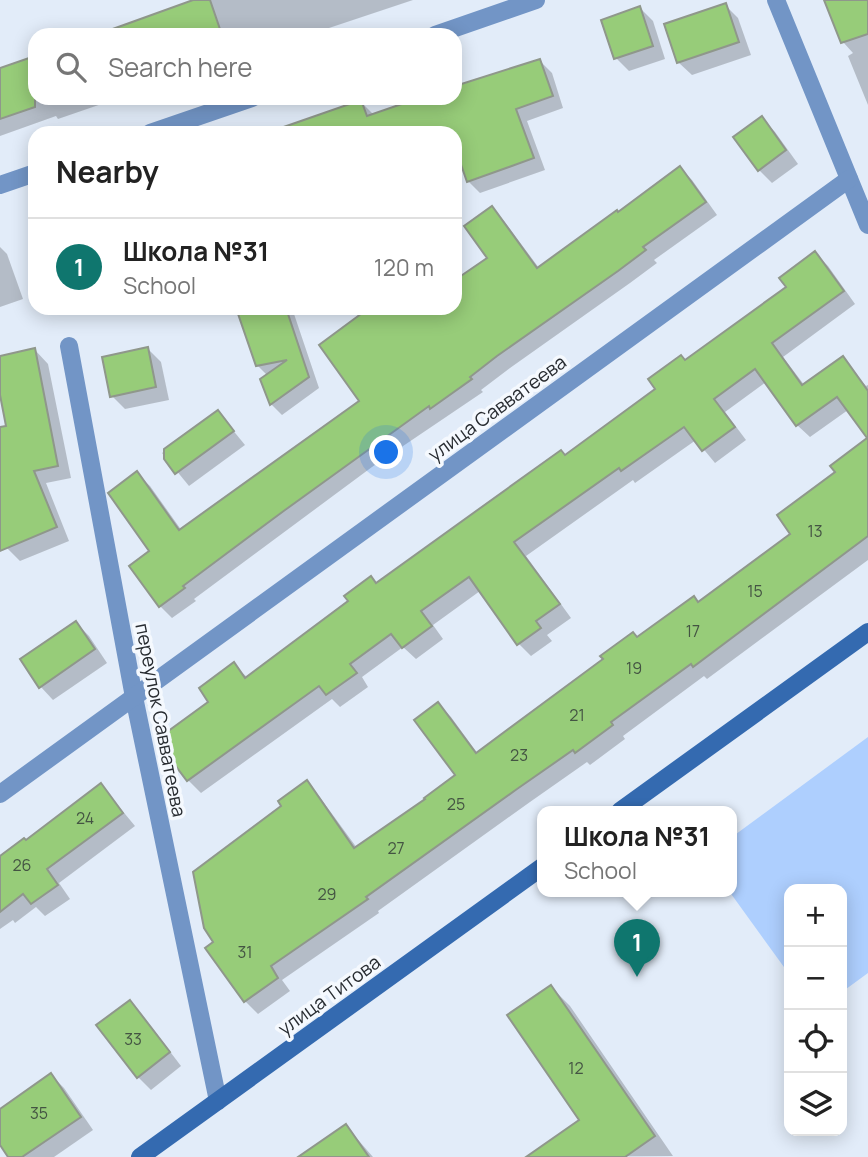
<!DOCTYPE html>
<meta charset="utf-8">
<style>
:root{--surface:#fff;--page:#f2f2f2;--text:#222;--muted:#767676;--line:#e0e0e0;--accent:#0f766e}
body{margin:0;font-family:Manrope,sans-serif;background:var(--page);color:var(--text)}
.controls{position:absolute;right:21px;bottom:21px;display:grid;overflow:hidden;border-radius:14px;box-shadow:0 4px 18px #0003}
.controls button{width:63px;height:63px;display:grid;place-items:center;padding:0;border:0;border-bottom:2px solid var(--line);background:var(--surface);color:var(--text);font:35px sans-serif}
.you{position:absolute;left:387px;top:453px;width:24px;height:24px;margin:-18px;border:5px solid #fff;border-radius:50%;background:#1a73e8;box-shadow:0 0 0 10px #1a73e833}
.badge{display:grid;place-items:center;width:46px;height:46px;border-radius:50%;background:var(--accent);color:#fff;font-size:23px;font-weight:700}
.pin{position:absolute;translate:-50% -58px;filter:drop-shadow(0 2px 4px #0008)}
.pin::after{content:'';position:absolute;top:37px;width:24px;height:21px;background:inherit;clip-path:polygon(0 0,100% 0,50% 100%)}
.popup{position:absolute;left:537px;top:806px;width:200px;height:91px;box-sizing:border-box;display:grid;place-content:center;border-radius:14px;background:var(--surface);filter:drop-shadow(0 2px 5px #0005);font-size:23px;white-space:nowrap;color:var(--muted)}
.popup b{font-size:26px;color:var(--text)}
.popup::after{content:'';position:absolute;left:50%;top:100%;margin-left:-14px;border:14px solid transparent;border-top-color:var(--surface)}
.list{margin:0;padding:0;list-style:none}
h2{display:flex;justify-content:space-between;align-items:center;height:91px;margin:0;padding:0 28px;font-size:30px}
h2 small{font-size:23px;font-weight:400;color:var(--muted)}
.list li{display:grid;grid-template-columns:46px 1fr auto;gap:21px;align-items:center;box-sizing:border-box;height:98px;padding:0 28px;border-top:2px solid var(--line)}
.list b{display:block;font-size:26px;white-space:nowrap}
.list p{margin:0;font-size:23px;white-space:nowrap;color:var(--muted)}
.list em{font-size:23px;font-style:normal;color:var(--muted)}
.icon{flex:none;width:38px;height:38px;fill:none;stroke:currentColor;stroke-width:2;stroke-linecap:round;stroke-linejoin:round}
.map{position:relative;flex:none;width:868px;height:1157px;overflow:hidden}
.search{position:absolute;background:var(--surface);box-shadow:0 4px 18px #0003;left:28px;top:28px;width:434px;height:77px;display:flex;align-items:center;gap:18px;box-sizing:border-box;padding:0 24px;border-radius:21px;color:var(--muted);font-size:26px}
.panel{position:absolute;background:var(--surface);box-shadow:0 4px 18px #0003;left:28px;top:126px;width:434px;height:189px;border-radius:21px}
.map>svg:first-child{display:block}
.green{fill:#aecffe}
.shadow{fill:#0003}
.building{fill:#97cc79;stroke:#8f978b;stroke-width:2}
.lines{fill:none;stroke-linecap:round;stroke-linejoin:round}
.street{stroke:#7295c6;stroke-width:18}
.secondary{stroke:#346ab0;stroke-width:18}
.labels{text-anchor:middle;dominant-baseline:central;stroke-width:7;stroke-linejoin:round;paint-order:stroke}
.number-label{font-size:16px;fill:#445443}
.street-label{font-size:19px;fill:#282c31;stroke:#f5f9fe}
</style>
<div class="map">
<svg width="868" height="1157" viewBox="0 0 868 1157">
<rect width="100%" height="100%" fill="#e2ecf9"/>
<!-- green -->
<polygon class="green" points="868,737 868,973 842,992 842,889 789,889 789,974 729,891 732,891 732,837"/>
<!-- shadow -->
<g class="shadow">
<polygon points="200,0 413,0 308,35 102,35"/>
<polygon points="826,0 868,0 868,105 848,56 853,53 843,42"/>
<polygon points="725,5 738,18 751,55 692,75 678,62"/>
<polygon points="640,8 653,21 665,59 629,71 616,58"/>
<polygon points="540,61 552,73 563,108 527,121 545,170 480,193 468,181 458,149 455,150 455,133 287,133 361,102 373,114 425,98 455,98 455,88"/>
<polygon points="35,69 35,98 119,98 58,119 56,116 0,136 0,75"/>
<polygon points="762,119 775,132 798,164 772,183 759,170"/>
<polygon points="680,168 692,180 717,215 654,260 657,263 630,283 510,368 481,390 483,392 372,467 194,599 196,601 172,618 160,606 137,474 150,486 182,531 362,402 372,308 455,308 455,282 489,258 492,209 504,221 539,268 618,214"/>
<polygon points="0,247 7,254 23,299 0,307"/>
<polygon points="815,253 828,266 855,304 783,357 805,386 842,359 866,386 868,385 868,437 848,410 810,437 797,425 766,382 725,412 746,440 715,463 696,440 635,483 633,480 526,556 571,618 547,635 552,641 531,656 519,644 480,591 433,625 443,639 416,659 403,647 362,677 368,687 340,707 332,699 201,793 188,780 159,741 211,702 234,665 248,678 377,585 565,457 657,389 685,362 788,287"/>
<polygon points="244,308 292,308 319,388 282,415 271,404 263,380 268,376 258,366"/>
<polygon points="148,349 161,362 169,400 125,409 112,396"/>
<polygon points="35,350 48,364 71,478 46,483 69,541 20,561 7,548 0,514 0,429 8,427 0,386 0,357"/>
<polygon points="218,412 245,445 189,486 162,453"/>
<polygon points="868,440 868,560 707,679 704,676 623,736 625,739 590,765 587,762 530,802 378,911 379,913 282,980 290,991 258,1014 245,1001 215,942 284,806 306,783 319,796 357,848 457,776 438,704 451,717 478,754 637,639 699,604 793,535 837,473"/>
<polygon points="76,623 89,636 107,663 53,700 40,686"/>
<polygon points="101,785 135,826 59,883 70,899 45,916 36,907 15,923 13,920 0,929 0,858"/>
<polygon points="551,987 570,1006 673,1156 529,1157 582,1120"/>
<polygon points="129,1002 142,1015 181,1066 151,1090 138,1077"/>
<polygon points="51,1075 64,1088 93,1130 54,1157 10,1157 0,1142 0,1111"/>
<polygon points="346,1126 373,1157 301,1157"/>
</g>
<!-- building -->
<g class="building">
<polygon points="193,0 210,0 222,35 111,35 110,30"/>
<polygon points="824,0 868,0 868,34 841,43"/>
<polygon points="726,3 739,42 677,63 664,24"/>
<polygon points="640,6 653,46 614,59 601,20"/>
<polygon points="35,56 35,107 0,119 0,68"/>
<polygon points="540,59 553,96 516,109 534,158 467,182 455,147 455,133 279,133 278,129 361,100 367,116 419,98 455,98 455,86"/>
<polygon points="762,116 786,150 758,171 733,137"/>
<polygon points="680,166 706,202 643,247 646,250 618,271 497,356 470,377 472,379 430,409 429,406 285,510 183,586 185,588 159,607 129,566 149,551 108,493 137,471 179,530 359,401 319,345 369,308 455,308 455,280 487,258 464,226 492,206 537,268 617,210 618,212"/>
<polygon points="815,251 844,291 772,343 802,385 843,356 868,391 868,536 693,667 691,664 611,722 613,725 575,753 573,750 517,789 366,897 368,899 271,966 278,978 244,1002 205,948 213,942 204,928 193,872 281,806 278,801 307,780 354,848 425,799 424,798 455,775 414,720 438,702 476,753 603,659 600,656 633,632 637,637 694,596 698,602 790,534 777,515 835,472 830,466 867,438 837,397 796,426 755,369 714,399 735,427 702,451 684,427 621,471 619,468 514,542 560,604 536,621 541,628 517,645 469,577 421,611 432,626 402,648 391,634 350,664 357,673 326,695 319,686 187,781 156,740 208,702 199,688 234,662 245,678 348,601 344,596 371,576 376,583 561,450 565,455 655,389 648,379 681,355 685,360 786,287 779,278"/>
<polygon points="236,308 286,308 309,377 270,405 260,379 287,360 256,366"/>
<polygon points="148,347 156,387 110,397 102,357"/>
<polygon points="35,348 58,466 34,471 57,527 0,551 0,427 6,426 0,395 0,356"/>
<polygon points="218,410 234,431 175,474 164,459 164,449"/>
<polygon points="76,621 95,649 39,688 20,659"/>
<polygon points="101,783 123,813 47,869 58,885 31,904 23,894 0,912 0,856 24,838 26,840"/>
<polygon points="551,985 655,1136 625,1157 526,1157 579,1120 507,1015"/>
<polygon points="130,1000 170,1052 137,1078 96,1025"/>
<polygon points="51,1073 81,1117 22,1157 8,1157 0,1145 0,1109"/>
<polygon points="346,1124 369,1157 298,1157"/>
</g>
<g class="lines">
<!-- street -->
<g class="street">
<polyline points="776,0 868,225"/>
<polyline points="435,35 536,0"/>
<polyline points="150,133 252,98"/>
<polyline points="0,185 35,173"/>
<polyline points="69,346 134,697 218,1101"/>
<polyline points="0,794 849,179"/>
</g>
<!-- secondary -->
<g class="secondary">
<polyline points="620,811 868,632"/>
<polyline points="140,1157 542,867"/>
</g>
</g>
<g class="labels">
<!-- number labels -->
<g class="number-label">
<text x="815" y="531">13</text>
<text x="755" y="591">15</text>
<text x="693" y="631">17</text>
<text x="634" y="668">19</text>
<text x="577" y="715">21</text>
<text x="519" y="755">23</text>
<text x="456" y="804">25</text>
<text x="85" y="818">24</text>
<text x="396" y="848">27</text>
<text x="22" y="865">26</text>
<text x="327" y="894">29</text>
<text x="245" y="952">31</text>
<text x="133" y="1039">33</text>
<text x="576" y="1068">12</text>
<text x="39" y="1113">35</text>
</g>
<!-- street labels -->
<g class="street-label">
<text transform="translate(497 408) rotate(-36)">улица Савватеева</text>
<text transform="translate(161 720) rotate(79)">переулок Савватеева</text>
<text transform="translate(329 995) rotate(-36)">улица Титова</text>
</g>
</g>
</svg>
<div class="controls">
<button>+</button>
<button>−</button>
<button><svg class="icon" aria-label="locate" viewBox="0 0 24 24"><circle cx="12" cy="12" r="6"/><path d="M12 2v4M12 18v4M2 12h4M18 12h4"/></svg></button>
<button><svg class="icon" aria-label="layers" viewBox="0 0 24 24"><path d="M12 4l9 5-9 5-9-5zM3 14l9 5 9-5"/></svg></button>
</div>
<div class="you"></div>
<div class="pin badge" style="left:637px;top:977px">1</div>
<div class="popup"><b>Школа №31</b>School</div>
<div class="search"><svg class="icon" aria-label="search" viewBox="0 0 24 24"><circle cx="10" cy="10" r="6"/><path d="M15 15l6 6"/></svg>Search here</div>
<section class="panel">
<h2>Nearby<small></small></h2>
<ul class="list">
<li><span class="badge">1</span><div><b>Школа №31</b><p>School</p></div><em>120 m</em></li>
</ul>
</section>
</div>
